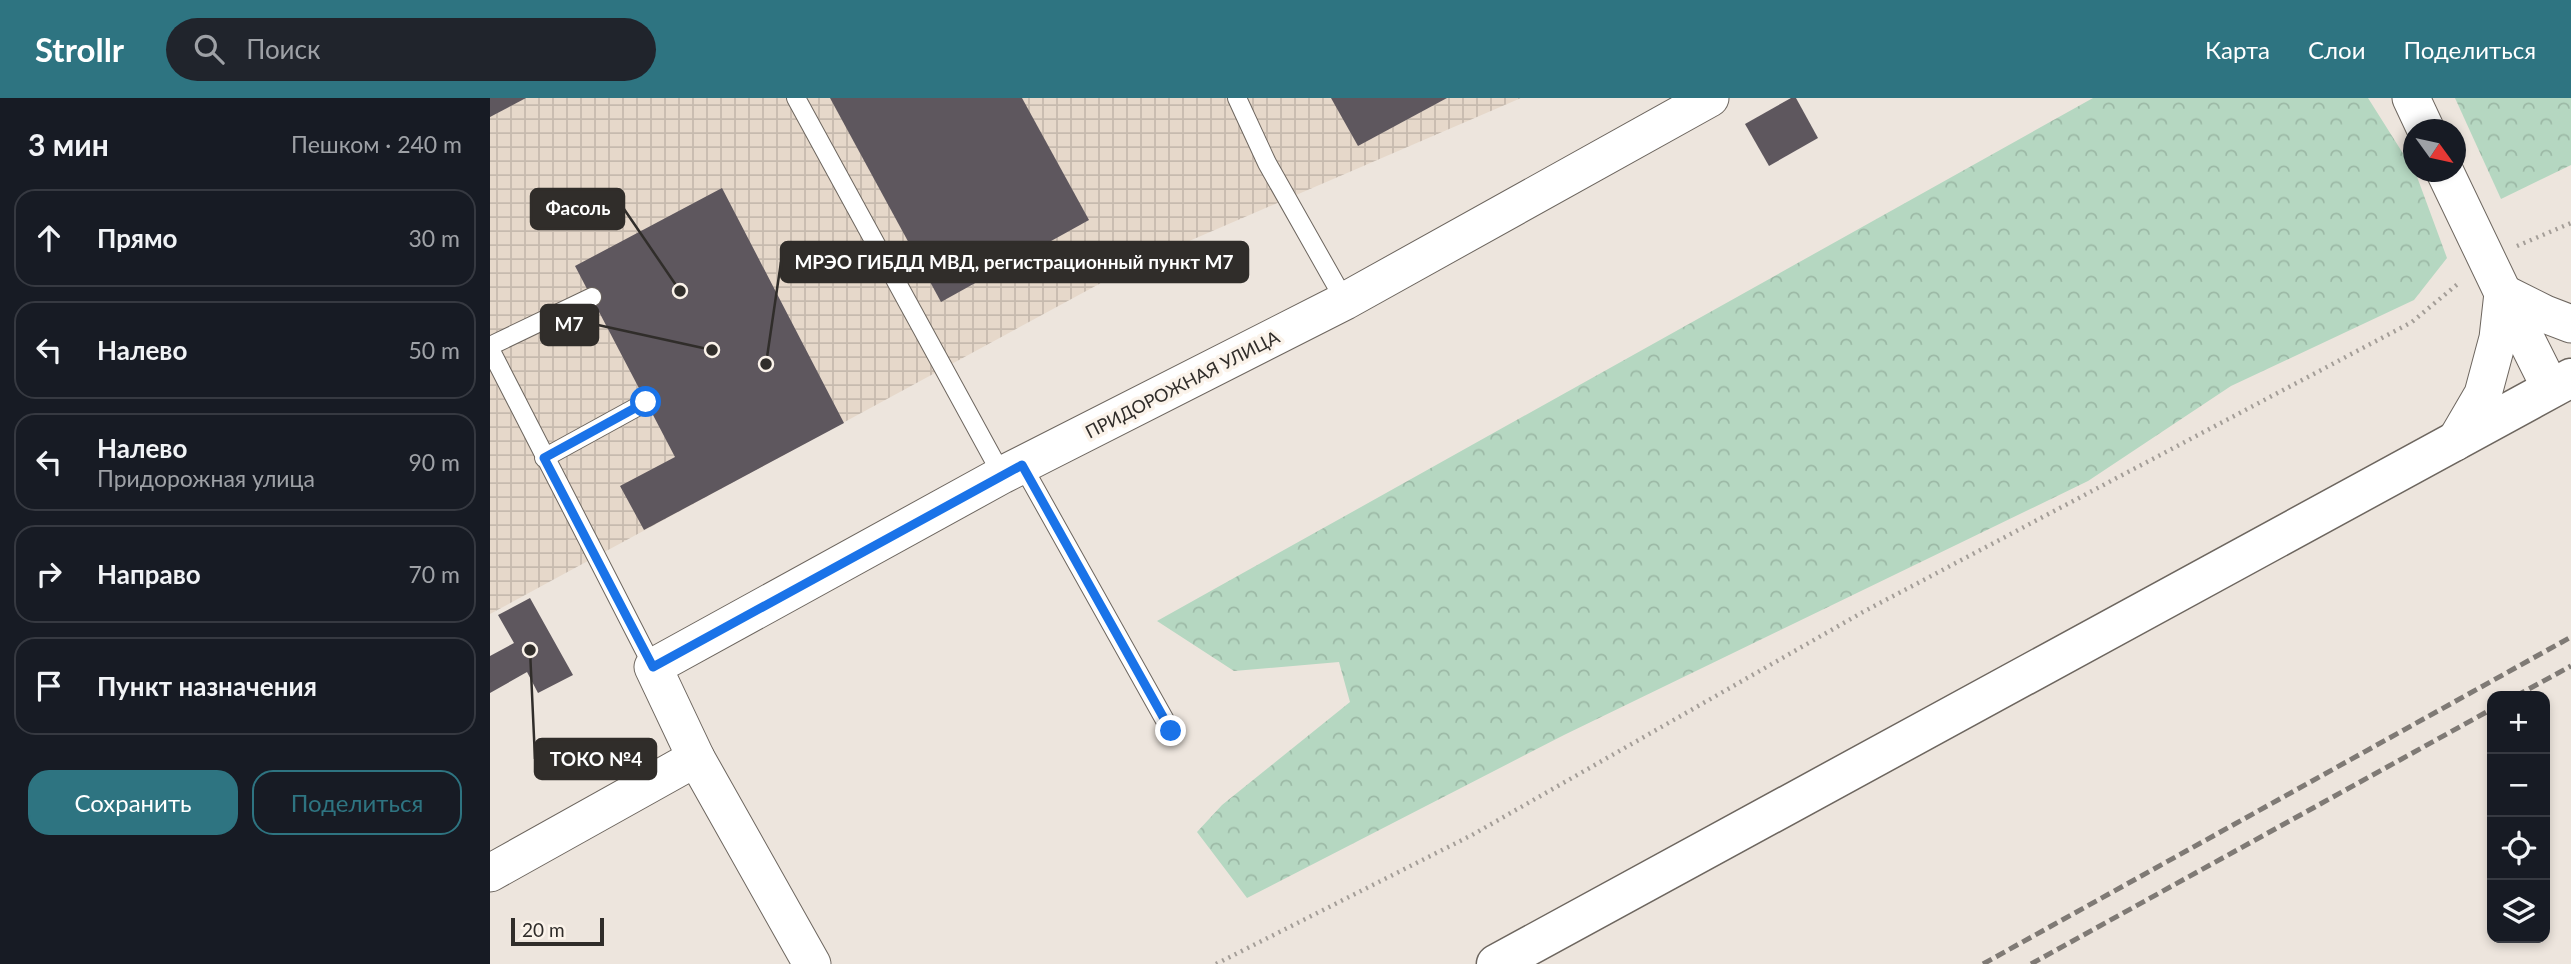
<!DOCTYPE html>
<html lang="ru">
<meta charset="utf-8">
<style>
:root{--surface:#171b24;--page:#20242c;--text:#f1f3f6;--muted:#9ea1a6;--line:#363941;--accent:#2e7481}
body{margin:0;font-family:Lato,sans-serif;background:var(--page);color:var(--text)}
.controls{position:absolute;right:21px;bottom:21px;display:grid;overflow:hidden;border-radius:14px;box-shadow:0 4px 10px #0003}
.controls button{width:63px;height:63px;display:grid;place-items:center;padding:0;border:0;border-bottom:2px solid var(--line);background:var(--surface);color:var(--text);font:35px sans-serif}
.compass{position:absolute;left:1913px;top:21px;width:63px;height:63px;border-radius:50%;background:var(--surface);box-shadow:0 4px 10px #0003;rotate:123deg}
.scale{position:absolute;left:21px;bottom:18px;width:93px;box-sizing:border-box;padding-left:7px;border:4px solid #302d2a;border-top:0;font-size:19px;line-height:24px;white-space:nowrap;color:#302d2a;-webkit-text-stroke:5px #fbf3ea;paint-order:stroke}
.stop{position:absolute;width:21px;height:21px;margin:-16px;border:5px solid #1a73e8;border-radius:50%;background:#fff}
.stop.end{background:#1a73e8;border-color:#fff;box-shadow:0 2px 7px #0008}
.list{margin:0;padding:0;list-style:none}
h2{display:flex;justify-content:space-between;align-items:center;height:91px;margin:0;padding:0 28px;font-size:30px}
h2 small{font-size:23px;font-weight:400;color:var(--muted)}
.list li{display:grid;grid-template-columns:46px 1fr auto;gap:21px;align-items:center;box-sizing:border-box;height:98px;margin:0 14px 14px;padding:0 14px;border:2px solid var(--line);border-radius:21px}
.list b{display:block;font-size:26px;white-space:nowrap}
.list p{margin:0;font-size:23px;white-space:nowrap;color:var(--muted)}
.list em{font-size:23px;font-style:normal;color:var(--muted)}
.actions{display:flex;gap:14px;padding:21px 28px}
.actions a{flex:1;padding:16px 0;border:2px solid var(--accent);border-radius:21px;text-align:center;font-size:24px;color:var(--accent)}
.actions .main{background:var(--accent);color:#fff}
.icon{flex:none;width:38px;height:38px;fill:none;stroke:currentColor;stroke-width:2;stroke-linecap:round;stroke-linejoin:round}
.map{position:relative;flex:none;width:2081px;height:866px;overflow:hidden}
header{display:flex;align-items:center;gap:42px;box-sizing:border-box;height:98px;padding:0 35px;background:var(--accent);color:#fff}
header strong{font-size:33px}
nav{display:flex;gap:38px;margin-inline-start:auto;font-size:24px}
.search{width:490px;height:63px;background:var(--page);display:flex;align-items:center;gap:18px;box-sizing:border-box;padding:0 24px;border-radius:38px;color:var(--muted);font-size:26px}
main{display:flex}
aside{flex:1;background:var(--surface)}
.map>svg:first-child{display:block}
.industrial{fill:url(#industrial-grid)}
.forest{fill:url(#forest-crowns)}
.building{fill:#5e575e}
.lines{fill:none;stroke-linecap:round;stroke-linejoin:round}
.lane-casing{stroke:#6d665f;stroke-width:20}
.street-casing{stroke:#6d665f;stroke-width:39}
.highway-casing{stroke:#6d665f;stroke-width:41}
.path{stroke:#a49e98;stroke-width:4.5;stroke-dasharray:2 5;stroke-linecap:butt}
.lane{stroke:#fff;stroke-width:18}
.street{stroke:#fff;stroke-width:37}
.highway{stroke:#fff;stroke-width:38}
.rail{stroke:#7f7a75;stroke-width:5;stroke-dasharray:10 5;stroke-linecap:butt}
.route{stroke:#1a73e8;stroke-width:9}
.labels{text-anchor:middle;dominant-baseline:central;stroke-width:7;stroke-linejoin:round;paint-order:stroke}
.street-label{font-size:18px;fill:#302d2a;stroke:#fbf3ea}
.leader{fill:none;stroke:#302d2a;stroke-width:2.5}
.callout-dot{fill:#302d2a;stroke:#fbf3ea;stroke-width:2.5}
.callout{fill:#302d2a;stroke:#302d2a;stroke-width:2.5}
.callout-label{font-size:19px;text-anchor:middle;font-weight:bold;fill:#fff}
</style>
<header>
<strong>Strollr</strong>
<div class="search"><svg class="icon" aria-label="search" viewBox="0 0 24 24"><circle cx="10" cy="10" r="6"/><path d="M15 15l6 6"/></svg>Поиск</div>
<nav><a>Карта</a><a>Слои</a><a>Поделиться</a></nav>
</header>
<main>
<aside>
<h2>3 мин<small>Пешком · 240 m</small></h2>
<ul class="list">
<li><svg class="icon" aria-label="ahead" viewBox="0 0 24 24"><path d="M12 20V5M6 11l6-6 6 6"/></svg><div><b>Прямо</b></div><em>30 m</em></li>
<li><svg class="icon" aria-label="left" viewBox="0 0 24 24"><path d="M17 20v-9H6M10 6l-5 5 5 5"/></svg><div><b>Налево</b></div><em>50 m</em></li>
<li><svg class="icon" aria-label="left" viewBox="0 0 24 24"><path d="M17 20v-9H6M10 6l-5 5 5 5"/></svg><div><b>Налево</b><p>Придорожная улица</p></div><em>90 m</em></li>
<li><svg class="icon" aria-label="right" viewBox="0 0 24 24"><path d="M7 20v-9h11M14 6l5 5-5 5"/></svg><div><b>Направо</b></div><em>70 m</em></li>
<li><svg class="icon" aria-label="arrive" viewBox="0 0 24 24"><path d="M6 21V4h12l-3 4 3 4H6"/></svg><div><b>Пункт назначения</b></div></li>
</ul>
<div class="actions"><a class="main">Сохранить</a><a>Поделиться</a></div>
</aside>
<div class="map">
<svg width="2081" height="866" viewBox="0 0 2081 866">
<defs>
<pattern id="industrial-grid" width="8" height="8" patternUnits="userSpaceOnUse" patternTransform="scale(1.75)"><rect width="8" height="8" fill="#e6d8ca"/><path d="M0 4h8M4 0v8" fill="none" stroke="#c6baae"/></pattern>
<pattern id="forest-crowns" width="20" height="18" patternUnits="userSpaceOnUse" patternTransform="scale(1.75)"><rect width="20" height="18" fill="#b5d7c1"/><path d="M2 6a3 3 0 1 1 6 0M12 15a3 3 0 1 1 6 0" fill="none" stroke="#9cb9a6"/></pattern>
</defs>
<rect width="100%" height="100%" fill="#ede5dd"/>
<!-- industrial -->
<polygon class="industrial" points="0,0 1031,0 646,166 0,516"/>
<!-- forest -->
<g class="forest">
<polygon points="1603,0 1878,0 1926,76 1957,160 1924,202 1741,288 1598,383 1074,637 757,800 707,734 732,707 860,604 849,564 744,573 667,523"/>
<polygon points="1965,0 2081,0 2081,67 2011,101"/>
</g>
<!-- building -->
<g class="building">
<polygon points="0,0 36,0 0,19"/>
<polygon points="340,0 532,0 599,122 451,204"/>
<polygon points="841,0 957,0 868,48"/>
<polygon points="1301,0 1306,0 1328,40 1279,68 1255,26"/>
<polygon points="232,90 354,325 154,432 130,388 185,359 85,168"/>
<polygon points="40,500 83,577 48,595 37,574 0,595 0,558 24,545 8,517"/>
</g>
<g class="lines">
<defs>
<g id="lane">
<polyline points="306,0 512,377"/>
<polyline points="747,0 777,65 855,203"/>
<polyline points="0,248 102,199"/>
<polyline points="0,251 163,569"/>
<polyline points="54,360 156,304"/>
<polyline points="532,367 681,633"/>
</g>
<g id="street">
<polyline points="1921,0 1936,32"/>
<polyline points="1955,74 2013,195 2061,291"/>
<polyline points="2013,195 2055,216 2081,226"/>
<polyline points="1965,344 1993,296 2008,240 2013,195"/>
<polyline points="0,775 206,660"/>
<polyline points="322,866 206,660 163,569 512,377 855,203 1220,0"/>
</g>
<polyline id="highway" points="1006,866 2081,280"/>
</defs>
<!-- lane casing -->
<use href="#lane" class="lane-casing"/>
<!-- street casing -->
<use href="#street" class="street-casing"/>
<!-- highway casing -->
<use href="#highway" class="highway-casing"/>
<!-- path -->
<g class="path">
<polyline points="2027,148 2081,125"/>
<polyline points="726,866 982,737 1373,514 1922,224 1970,184"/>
</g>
<!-- lane -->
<use href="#lane" class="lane"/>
<!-- street -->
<use href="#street" class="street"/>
<!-- highway -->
<use href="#highway" class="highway"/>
<!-- rail -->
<g class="rail">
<polyline points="2026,598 2081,568"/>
<polyline points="1493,866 2081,539"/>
<polyline points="1541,866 2002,611"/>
</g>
</g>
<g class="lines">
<!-- route -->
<polyline class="route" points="156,304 54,360 163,569 532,367 681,633"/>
</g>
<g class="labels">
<!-- street labels -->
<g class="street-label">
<text transform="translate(692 286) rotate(-27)">ПРИДОРОЖНАЯ УЛИЦА</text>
</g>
</g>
<!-- callouts -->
<path class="leader" d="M190 193L134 111M276 266L291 164M222 252L108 227M40 552L45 661"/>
<g class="callout-dot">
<circle cx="190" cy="193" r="7"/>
<circle cx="276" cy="266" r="7"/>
<circle cx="222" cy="252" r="7"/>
<circle cx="40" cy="552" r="7"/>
</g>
<g class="callout">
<rect x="41" y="91" width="93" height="40" rx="7"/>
<rect x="291" y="144" width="467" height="40" rx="7"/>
<rect x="51" y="207" width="57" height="40" rx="7"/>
<rect x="45" y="641" width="121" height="40" rx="7"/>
</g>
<g class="callout-label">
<text x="88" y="117">Фасоль</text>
<text x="524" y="171">МРЭО ГИБДД МВД, регистрационный пункт М7</text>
<text x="79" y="233">М7</text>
<text x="106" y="668">ТОКО №4</text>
</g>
</svg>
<div class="controls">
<button>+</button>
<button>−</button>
<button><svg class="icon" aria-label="locate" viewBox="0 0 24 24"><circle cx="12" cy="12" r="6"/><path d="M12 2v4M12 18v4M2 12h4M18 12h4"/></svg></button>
<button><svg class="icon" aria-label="layers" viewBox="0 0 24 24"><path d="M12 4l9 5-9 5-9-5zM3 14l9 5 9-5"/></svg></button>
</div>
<svg class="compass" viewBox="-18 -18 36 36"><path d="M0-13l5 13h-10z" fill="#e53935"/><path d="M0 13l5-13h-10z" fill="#9ea1a6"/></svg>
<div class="scale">20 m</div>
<div class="stop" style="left:156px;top:304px"></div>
<div class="stop end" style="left:681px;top:633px"></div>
</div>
</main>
